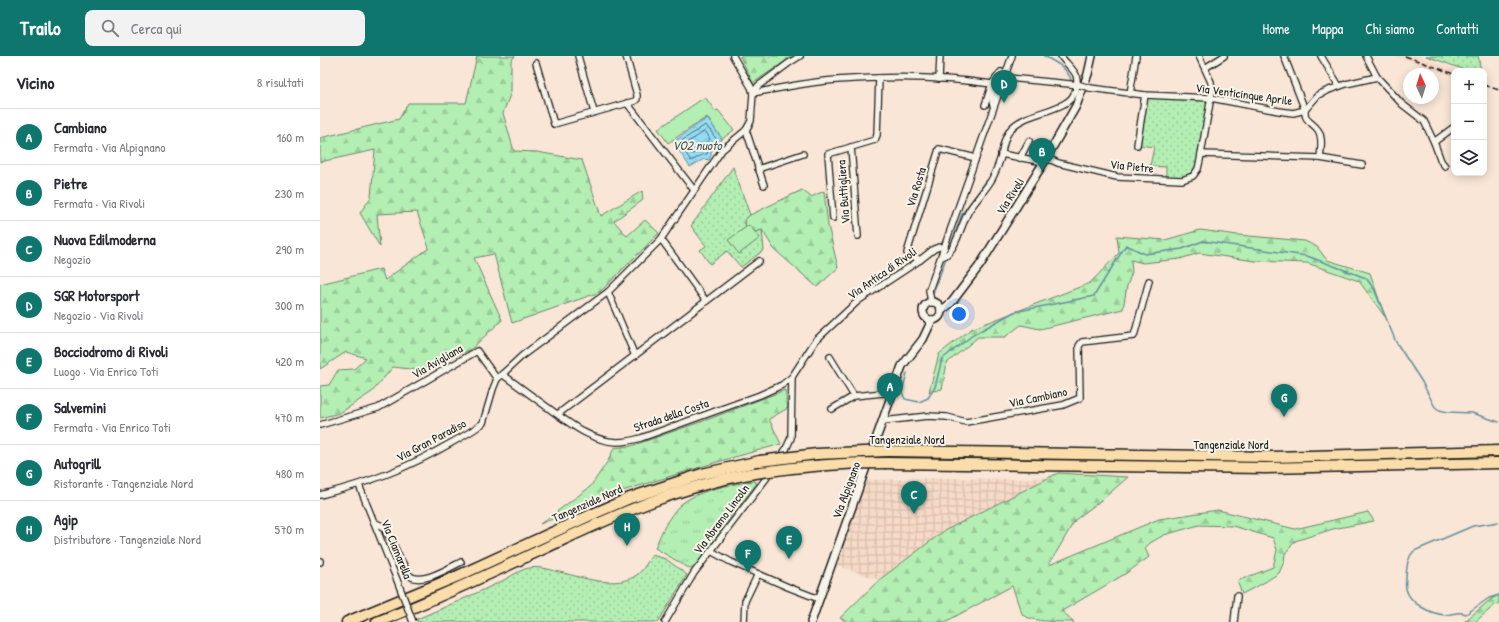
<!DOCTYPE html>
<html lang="it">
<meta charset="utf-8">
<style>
:root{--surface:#fff;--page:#f2f2f3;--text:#2b2b33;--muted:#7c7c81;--line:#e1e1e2;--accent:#0f766e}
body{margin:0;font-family:"Patrick Hand",sans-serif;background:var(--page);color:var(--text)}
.controls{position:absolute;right:12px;top:12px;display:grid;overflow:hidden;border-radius:8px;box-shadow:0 2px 10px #0003}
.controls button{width:36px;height:36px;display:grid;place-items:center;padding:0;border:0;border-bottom:1px solid var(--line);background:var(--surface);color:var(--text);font:20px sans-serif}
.compass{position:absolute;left:1083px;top:12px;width:36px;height:36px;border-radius:50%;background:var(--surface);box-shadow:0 2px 10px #0003;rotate:356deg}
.you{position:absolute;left:639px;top:258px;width:14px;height:14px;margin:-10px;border:3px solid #fff;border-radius:50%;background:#1a73e8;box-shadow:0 0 0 6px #1a73e833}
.badge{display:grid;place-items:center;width:26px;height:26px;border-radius:50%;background:var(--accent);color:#fff;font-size:13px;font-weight:700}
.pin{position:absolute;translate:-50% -33px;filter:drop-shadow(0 1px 2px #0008)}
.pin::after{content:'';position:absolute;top:21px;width:14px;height:12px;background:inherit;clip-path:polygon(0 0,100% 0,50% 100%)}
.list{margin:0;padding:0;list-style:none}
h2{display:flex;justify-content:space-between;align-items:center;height:52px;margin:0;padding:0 16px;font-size:17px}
h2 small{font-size:13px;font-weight:400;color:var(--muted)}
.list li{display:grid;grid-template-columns:26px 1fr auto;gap:12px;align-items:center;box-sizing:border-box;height:56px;padding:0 16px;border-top:1px solid var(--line)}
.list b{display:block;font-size:15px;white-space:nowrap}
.list p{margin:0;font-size:13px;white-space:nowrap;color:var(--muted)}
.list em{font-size:13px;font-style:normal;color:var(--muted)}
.icon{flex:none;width:22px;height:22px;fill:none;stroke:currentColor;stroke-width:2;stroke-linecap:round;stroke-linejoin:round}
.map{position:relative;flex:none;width:1179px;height:566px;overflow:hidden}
header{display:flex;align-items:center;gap:24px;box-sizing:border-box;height:56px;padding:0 20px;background:var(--accent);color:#fff}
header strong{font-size:19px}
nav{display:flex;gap:22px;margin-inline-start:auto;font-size:14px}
.search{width:280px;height:36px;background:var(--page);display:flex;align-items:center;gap:10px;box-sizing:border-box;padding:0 14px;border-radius:8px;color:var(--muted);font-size:15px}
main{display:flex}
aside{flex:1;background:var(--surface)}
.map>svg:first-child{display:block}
.built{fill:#f6d9c7}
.industrial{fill:url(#industrial-grid)}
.grass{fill:url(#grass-tufts);stroke:#688568}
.forest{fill:url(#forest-firs);stroke:#688568}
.park{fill:url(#park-dots);stroke:#688568}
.garden{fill:#b3eeb3;stroke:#688568}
.water{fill:url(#water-waves);stroke:#648f9f}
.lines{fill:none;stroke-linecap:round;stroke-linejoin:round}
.shore{stroke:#4c6973;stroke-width:1}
.stream{stroke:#648f9f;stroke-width:1.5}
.minor-casing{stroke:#1c1c1c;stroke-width:8}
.tertiary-casing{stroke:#1c1c1c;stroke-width:10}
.motorway-casing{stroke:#1c1c1c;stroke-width:13}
.minor{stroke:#f7f3e8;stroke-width:5.5}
.tertiary{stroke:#f7f3e8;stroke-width:7}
.motorway{stroke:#faddab;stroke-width:10}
.rail{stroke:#1c1c1c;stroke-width:1.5;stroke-dasharray:6 3;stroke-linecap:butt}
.minor-bridge-casing{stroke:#1c1c1c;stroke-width:8;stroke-linecap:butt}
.motorway-bridge-casing{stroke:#1c1c1c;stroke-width:13;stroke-linecap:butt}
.minor-bridge{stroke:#f7f3e8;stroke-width:5.5}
.motorway-bridge{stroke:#faddab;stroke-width:10}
.labels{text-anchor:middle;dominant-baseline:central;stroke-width:4;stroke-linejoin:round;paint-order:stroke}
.street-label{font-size:12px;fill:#1c1c1c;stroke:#f7f3e8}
.water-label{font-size:13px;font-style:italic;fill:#40565d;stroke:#f7f3e8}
</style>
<header>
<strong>Trailo</strong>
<div class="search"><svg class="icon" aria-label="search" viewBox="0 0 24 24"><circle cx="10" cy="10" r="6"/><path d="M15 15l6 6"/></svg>Cerca qui</div>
<nav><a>Home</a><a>Mappa</a><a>Chi siamo</a><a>Contatti</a></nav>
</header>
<main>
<aside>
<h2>Vicino<small>8 risultati</small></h2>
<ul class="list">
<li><span class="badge">A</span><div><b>Cambiano</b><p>Fermata · Via Alpignano</p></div><em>160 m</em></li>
<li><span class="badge">B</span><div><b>Pietre</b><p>Fermata · Via Rivoli</p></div><em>230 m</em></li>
<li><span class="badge">C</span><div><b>Nuova Edilmoderna</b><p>Negozio</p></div><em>290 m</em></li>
<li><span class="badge">D</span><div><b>SGR Motorsport</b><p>Negozio · Via Rivoli</p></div><em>300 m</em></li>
<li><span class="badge">E</span><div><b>Bocciodromo di Rivoli</b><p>Luogo · Via Enrico Toti</p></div><em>420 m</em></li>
<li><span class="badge">F</span><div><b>Salvemini</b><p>Fermata · Via Enrico Toti</p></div><em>470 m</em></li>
<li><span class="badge">G</span><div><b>Autogrill</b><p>Ristorante · Tangenziale Nord</p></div><em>480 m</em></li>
<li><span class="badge">H</span><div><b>Agip</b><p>Distributore · Tangenziale Nord</p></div><em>570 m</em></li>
</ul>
</aside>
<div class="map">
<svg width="1179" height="566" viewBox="0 0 1179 566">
<defs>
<pattern id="industrial-grid" width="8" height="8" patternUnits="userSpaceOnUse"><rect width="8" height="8" fill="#f6d9c7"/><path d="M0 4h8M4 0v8" fill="none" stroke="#d2baaa"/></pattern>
<pattern id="grass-tufts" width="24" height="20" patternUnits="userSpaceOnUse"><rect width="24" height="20" fill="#b3eeb3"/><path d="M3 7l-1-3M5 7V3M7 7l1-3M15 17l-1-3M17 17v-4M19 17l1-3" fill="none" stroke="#9c9"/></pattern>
<pattern id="forest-firs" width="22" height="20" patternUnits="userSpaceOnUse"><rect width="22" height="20" fill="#b3eeb3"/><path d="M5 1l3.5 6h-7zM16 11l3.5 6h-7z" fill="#9c9"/></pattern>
<pattern id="park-dots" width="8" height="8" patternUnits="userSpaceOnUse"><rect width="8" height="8" fill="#b3eeb3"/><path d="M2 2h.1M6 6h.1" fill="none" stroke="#9c9" stroke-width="1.8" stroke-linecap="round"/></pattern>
<pattern id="water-waves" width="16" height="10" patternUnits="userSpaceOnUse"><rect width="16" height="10" fill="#94dcf6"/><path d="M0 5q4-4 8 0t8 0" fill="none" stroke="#7fbcd2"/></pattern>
</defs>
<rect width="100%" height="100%" fill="#f9e6d6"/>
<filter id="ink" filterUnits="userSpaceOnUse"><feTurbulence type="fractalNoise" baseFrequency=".025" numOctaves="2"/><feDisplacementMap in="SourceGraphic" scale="8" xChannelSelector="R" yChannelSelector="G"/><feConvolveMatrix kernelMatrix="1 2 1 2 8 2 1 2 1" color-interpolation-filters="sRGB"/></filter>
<g filter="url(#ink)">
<!-- built -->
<polygon class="built" points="1075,0 1097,0 1139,15 1134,15 1134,21"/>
<!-- industrial -->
<polygon class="industrial" points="730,421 624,475 559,524 516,509 545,426 549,424 624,422 696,423"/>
<!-- grass -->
<path class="grass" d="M434,425L437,427L407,466L374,513L367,511L335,492C341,477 348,461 360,449C377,434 412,428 434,425Z"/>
<!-- forest -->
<g class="forest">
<polygon points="157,0 195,0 191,5 191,36 183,57 194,95 217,96 262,104 281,160 322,135 323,144 294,165 307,180 325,164 339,177 280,236 192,267 174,198 154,202 182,264 150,294 99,314 73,311 52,336 20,357 0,362 0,330 9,329 18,314 34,313 46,302 26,296 0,313 0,228 61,213 65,224 109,192 97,156 57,158 60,191 40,157 51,141 55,94 0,106 0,82 79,63 88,47 146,47"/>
<polygon points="420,0 473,0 433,27"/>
<polygon points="482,134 491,141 504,135 508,169 518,212 497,231 454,193 442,174 429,179 424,164 430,159"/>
<polygon points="880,174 918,179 985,185 997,191 1007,204 1050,217 1065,261 1039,225 987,207 935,205 879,197 860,203 823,207 811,204 812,216 807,230 803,253 720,273 701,269 685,281 658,281 627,307 622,333 609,336 619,298 651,273 770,227 799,197 797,180 845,184"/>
<polygon points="465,334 468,352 449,363 461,388 397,406 299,436 220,468 270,431 288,405 294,392 311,390 389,363"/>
<path d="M738,417L808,421L784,442L755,464L729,509L839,463L898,454L975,473L1048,456L1054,465L1013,473L975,485L965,498L964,506L959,517L945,526L922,538L917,525L953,511L957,494L953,482L913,470L879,469L844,479L830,487L825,492L829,501L805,518L742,555L754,566C742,566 711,566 703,559C698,551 696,539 692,530L625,566H528L520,562L559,524L624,475Z"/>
<polygon points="1179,539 1179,547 1175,549 1155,566 1144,566 1171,543"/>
</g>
<!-- park -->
<g class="park">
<polygon points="1106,0 1158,0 1161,15 1148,15"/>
<path d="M828,39L891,42L877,106C870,123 863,121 846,121V111L830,110L834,91L820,89Z"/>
<polygon points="413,111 430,159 424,164 428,179 442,174 444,194 421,211 407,195 390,208 380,194 386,190 371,170"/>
<path d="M332,499L346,503L367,519L338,566H98L97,563C125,551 153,539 180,526C189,522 196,516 205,513C214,510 226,512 235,515C259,520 296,535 318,518C324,513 328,505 332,499Z"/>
</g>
<!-- garden -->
<g class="garden">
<polygon points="385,41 395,55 398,54 414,74 402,83 387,61 348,87 338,73"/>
<polygon points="429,169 440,182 419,198 408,184"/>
</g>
<!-- water -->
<polygon class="water" points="387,62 402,83 397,90 392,92 391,99 389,104 384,103 370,111 353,86"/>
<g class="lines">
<!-- shore -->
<g class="shore">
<polygon points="386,69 397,84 389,90 387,98 382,99 371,105 359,87"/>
<polygon points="384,76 386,76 390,83 385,87 383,94 372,98 366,88"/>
</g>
<!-- stream -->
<g class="stream">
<path d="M724,0C735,6 747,11 751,24"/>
<polyline points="631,189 642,158 667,124"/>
<polyline points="613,237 625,205"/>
<polyline points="598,284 601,278"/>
<polyline points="583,332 587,317"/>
<polyline points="582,336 585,343 599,346 608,342 615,331 622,303 653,279 694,256 774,240 806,189 825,198 862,193 883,185 987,200 1046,222 1054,233 1076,286 1102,326 1115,351 1119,354 1128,356 1152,357 1179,366"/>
<path d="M1179,466L1153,470L1094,495C1087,502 1087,510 1086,520C1086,524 1085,529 1086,533C1090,548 1111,558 1125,559C1134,559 1137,554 1146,558L1169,542L1179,539"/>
</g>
<defs>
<g id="minor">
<polyline points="258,0 274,56"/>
<polyline points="413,0 431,31 433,37"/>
<path d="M964,0L985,54C984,66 993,66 998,74C1003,81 1001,93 1000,102"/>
<polyline points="1001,0 1019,30"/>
<polyline points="1046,0 1057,21 1082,48 1104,65 1114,86 1121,105 1125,110"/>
<polyline points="216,7 234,68 315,45 317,43 317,39 306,0"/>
<polyline points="885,12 904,0"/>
<polyline points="619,23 620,0"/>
<polyline points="672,28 675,30 672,45 673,49"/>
<polyline points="770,32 825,39 891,42 959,55 973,57 985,54 998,39 1009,34 1026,28 1057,21"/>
<path d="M433,37C460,32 489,26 517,24C568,20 621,20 672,28"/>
<polyline points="810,38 816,0"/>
<polyline points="307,47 374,134"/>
<polyline points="665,49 672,28 681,16 688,22 760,29"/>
<polyline points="426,74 444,129"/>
<polyline points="1114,86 1134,71"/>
<polyline points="817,89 825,39"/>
<polyline points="531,91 538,180"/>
<polyline points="681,98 724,106"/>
<polyline points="881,98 1000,102 1042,109"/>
<polyline points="700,102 709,85"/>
<polyline points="727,102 738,107 797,121 862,124 873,120 878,113 880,104 892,35 891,26 879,0"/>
<polyline points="438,113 483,98"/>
<polyline points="513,162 508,98 555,84 557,79 559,22"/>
<polyline points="341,183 386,245"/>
<path d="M621,201C636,199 642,164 650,153C657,143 666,133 672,123C676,115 680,105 682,97C683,89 685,81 690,74C702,58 731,57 747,46C755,41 759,28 756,19C752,11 745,7 741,0"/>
<polyline points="600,204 587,197 619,93 656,102"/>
<polyline points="288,236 315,300"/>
<polyline points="611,246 609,234 692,0"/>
<polyline points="510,301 534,340 573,336"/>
<path d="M182,318C197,329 212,340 227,351C248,366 270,385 297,386C306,386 314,384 321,382L440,339L462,329L472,321"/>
<polyline points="512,353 534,340"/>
<polyline points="238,358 439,205"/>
<polyline points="563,365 608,360 627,361 646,366 743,349 760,342 759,290 762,286 814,280 829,225"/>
<polyline points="0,369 58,352 157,295 177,323"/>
<polyline points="39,429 77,524"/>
<path d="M0,439C48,427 88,412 131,387C142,381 153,375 163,367L173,333L177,323L203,299L288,236L341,183L402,94L426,74L431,65L433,37L438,30L469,7L480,0"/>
<path d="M54,466L64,471L89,519C100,530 129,512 141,506"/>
<polyline points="391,495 411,506 468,531 499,543"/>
<polyline points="0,506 0,505"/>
<polyline points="345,566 374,517 451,416 466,393 471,382 472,321 496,284 538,245 600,204 614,193 619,191 625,191"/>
<polyline points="424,566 425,545 438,518"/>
<polyline points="914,566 917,540"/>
</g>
<g id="tertiary">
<circle cx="612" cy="255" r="9"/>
<polyline points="621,255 632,246 660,209 724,106 756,50 768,18 772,0"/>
<polyline points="491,566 582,310 603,283 612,264"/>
</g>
<g id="motorway">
<polyline points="567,395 952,401 1179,395"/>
<polyline points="566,407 946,412 1179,407"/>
<polyline points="27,566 138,520 273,458 310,442 382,418 440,405"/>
<path d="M57,566C119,542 180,513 240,485C302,456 367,428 435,417"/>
</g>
</defs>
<!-- minor casing -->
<use href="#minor" class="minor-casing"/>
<!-- tertiary casing -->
<use href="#tertiary" class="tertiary-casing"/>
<!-- motorway casing -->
<use href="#motorway" class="motorway-casing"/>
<!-- minor -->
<use href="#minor" class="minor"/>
<!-- tertiary -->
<use href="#tertiary" class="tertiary"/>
<!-- motorway -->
<use href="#motorway" class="motorway"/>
<!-- rail -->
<g class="rail">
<polyline points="1085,0 1134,18"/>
<polyline points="1164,29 1179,34"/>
</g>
<defs>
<g id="minor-bridge">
<polyline points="760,29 770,32"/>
<polyline points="77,524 93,566"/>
</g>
<g id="motorway-bridge">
<polyline points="440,405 497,398 567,395"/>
<path d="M435,417C478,410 522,407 566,407"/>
</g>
</defs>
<!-- minor-bridge casing -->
<use href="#minor-bridge" class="minor-bridge-casing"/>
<!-- motorway-bridge casing -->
<use href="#motorway-bridge" class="motorway-bridge-casing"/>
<!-- minor-bridge -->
<use href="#minor-bridge" class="minor-bridge"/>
<!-- motorway-bridge -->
<use href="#motorway-bridge" class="motorway-bridge"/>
</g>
</g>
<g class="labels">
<!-- street labels -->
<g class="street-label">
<text transform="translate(924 38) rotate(8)">Via Venticinque Aprile</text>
<text transform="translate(812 110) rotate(6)">Via Pietre</text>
<text transform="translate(596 131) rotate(-73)">Via Rosta</text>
<text transform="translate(523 136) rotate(-94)">Via Buttigliera</text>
<text transform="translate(690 140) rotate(-58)">Via Rivoli</text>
<text transform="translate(562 217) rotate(-35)">Via Antica di Rivoli</text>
<text transform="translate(117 305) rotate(-30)">Via Avigliana</text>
<text transform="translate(718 341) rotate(-12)">Via Cambiano</text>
<text transform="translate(351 359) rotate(-19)">Strada della Costa</text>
<text x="587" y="383">Tangenziale Nord</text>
<text transform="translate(111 384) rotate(-28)">Via Gran Paradiso</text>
<text x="911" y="388">Tangenziale Nord</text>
<text transform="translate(526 434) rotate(-70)">Via Alpignano</text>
<text transform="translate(267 447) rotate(-24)">Tangenziale Nord</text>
<text transform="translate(401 463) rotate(-53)">Via Abramo Lincoln</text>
<text transform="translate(77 493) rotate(68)">Via Ciamarella</text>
</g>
<!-- water labels -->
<g class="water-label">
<text x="377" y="89">VO2 nuoto</text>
</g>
</g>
</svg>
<div class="controls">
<button>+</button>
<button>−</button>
<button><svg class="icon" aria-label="layers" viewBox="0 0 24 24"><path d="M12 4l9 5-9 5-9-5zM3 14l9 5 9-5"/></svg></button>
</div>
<svg class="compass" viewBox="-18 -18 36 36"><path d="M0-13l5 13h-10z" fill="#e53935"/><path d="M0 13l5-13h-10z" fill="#7c7c81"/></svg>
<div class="you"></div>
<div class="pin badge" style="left:570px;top:350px">A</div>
<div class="pin badge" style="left:722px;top:115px">B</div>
<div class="pin badge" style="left:594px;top:458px">C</div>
<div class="pin badge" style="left:684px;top:47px">D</div>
<div class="pin badge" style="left:469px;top:503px">E</div>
<div class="pin badge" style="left:428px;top:517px">F</div>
<div class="pin badge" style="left:964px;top:361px">G</div>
<div class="pin badge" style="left:307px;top:490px">H</div>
</div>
</main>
